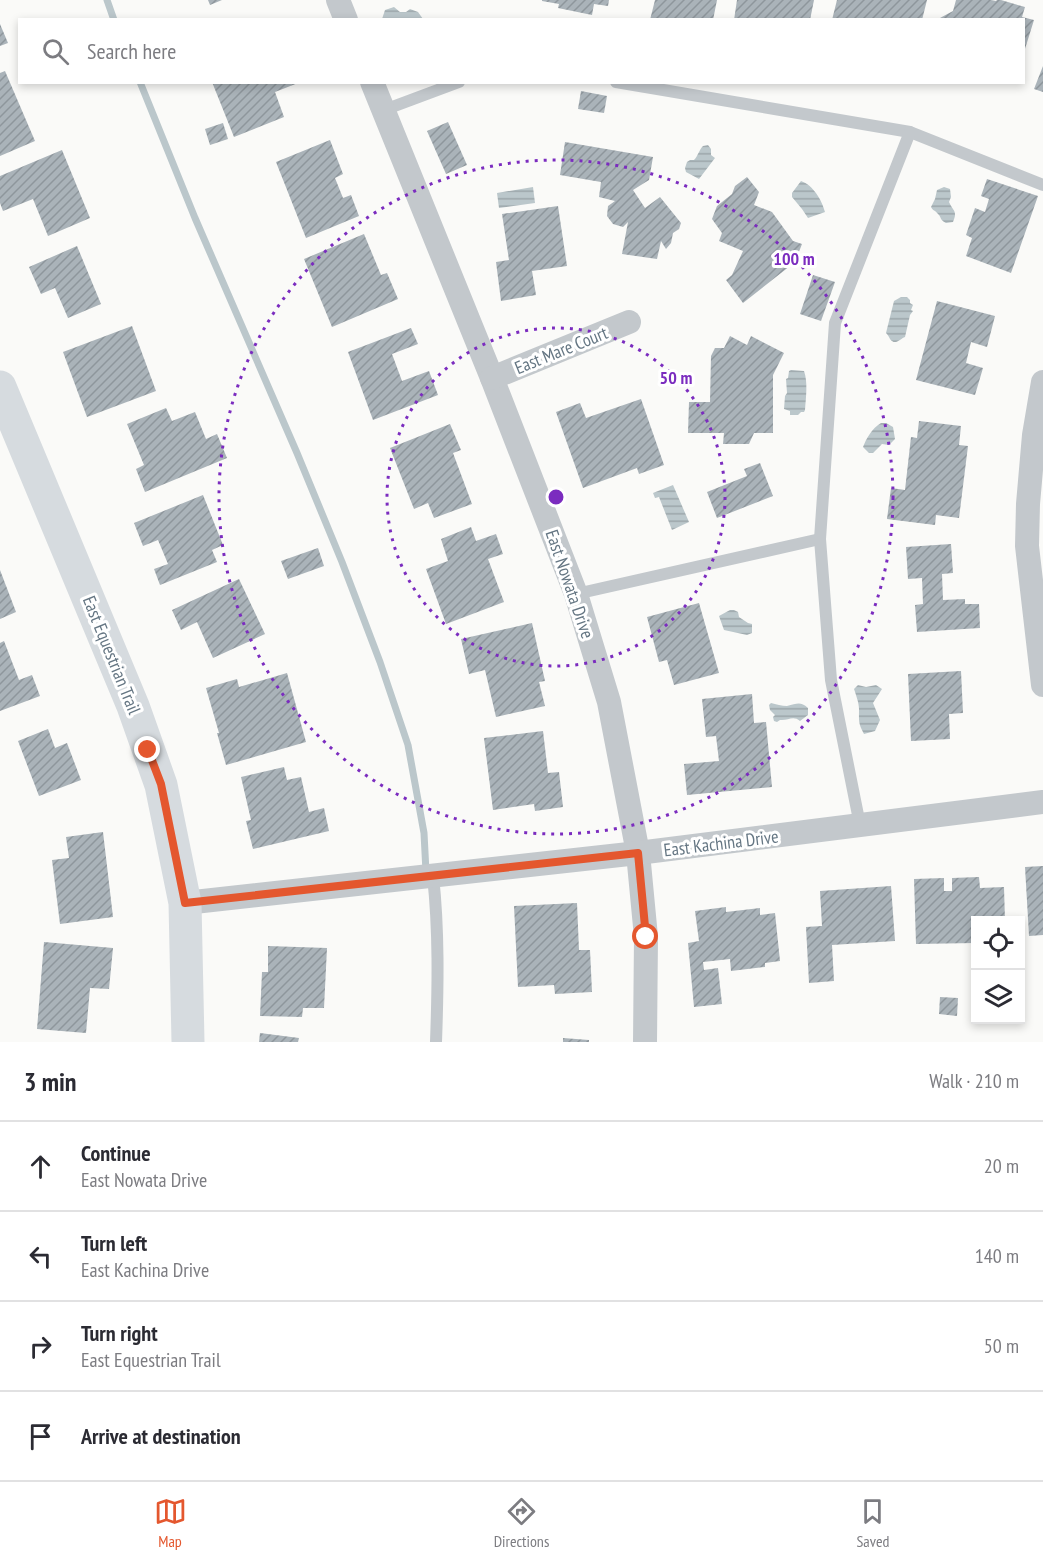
<!DOCTYPE html>
<meta charset="utf-8">
<style>
:root{--surface:#fff;--page:#f2f2f3;--text:#2b2b33;--muted:#7c7c81;--line:#e1e1e2;--accent:#e4572e}
body{margin:0;font-family:"PT Sans Narrow",sans-serif;background:var(--page);color:var(--text)}
.controls{position:absolute;right:18px;bottom:18px;display:grid;overflow:hidden;border-radius:0px;box-shadow:0 3px 9px #0003}
.controls button{width:54px;height:54px;display:grid;place-items:center;padding:0;border:0;border-bottom:2px solid var(--line);background:var(--surface);color:var(--text);font:30px sans-serif}
.stop{position:absolute;width:18px;height:18px;margin:-14px;border:4px solid #e4572e;border-radius:50%;background:#fff}
.stop.end{background:#e4572e;border-color:#fff;box-shadow:0 2px 6px #0008}
.list{margin:0;padding:0;list-style:none}
h2{display:flex;justify-content:space-between;align-items:center;height:78px;margin:0;padding:0 24px;font-size:26px}
h2 small{font-size:20px;font-weight:400;color:var(--muted)}
.list li{display:grid;grid-template-columns:39px 1fr auto;gap:18px;align-items:center;box-sizing:border-box;height:90px;padding:0 24px;border-top:2px solid var(--line)}
.list b{display:block;font-size:22px;white-space:nowrap}
.list p{margin:0;font-size:20px;white-space:nowrap;color:var(--muted)}
.list em{font-size:20px;font-style:normal;color:var(--muted)}
.icon{flex:none;width:33px;height:33px;fill:none;stroke:currentColor;stroke-width:2;stroke-linecap:round;stroke-linejoin:round}
.map{position:relative;flex:none;width:1043px;height:1042px;overflow:hidden}
.search{position:absolute;background:var(--surface);box-shadow:0 3px 9px #0003;left:18px;right:18px;top:18px;height:66px;display:flex;align-items:center;gap:15px;box-sizing:border-box;padding:0 21px;border-radius:0px;color:var(--muted);font-size:22px}
.sheet{height:438px;background:var(--surface)}
nav{display:flex;justify-content:space-around;align-items:center;box-sizing:border-box;height:84px;border-top:2px solid var(--line);background:var(--surface);font-size:16px;color:var(--muted)}
nav a{display:grid;justify-items:center;gap:3px}
nav .on{color:var(--accent)}
.map>svg:first-child{display:block}
.water{fill:url(#water-rules)}
.lines{fill:none;stroke-linecap:round;stroke-linejoin:round}
.stream{stroke:#bbc7cb;stroke-width:7}
.building{fill:url(#building-hatch)}
.lane{stroke:#c3c8cc;stroke-width:12}
.street{stroke:#c3c8cc;stroke-width:24}
.secondary{stroke:#d6dbdf;stroke-width:33}
.route{stroke:#e4572e;stroke-width:8}
.ring{fill:none;stroke:#7b2cbf;stroke-width:3;stroke-dasharray:3 6}
.labels{text-anchor:middle;dominant-baseline:central;stroke-width:6;stroke-linejoin:round;paint-order:stroke}
.street-label{font-size:18px;fill:#657683;stroke:#fff}
.centre{fill:#7b2cbf;stroke:#fff;stroke-width:3}
.ring-label{font-size:18px;text-anchor:middle;font-weight:bold;fill:#7b2cbf;stroke:#fff;stroke-width:6;stroke-linejoin:round;paint-order:stroke}
</style>
<div class="map">
<svg width="1043" height="1042" viewBox="0 0 1043 1042">
<defs>
<pattern id="water-rules" width="6" height="5" patternUnits="userSpaceOnUse" patternTransform="scale(1.5)"><rect width="6" height="5" fill="#bbc7cb"/><path d="M0 2.5h6" fill="none" stroke="#9ca6aa"/></pattern>
<pattern id="building-hatch" width="6" height="6" patternUnits="userSpaceOnUse" patternTransform="scale(1.5)"><rect width="6" height="6" fill="#aab3b9"/><path d="M-1 1l2-2M0 6l6-6M5 7l2-2" fill="none" stroke="#8e969c"/></pattern>
</defs>
<rect width="100%" height="100%" fill="#fafaf8"/>
<!-- water -->
<g class="water">
<polygon points="394,7 400,12 406,12 410,9 418,12 423,19 382,19 385,10"/>
<path d="M708,145L711,149V155L715,158L699,179L686,172L685,168L687,162L690,160H694C698,156 699,150 703,146Z"/>
<path d="M801,181C813,185 822,200 825,212L808,218L802,209L792,197V193Z"/>
<polygon points="533,187 535,203 499,208 497,193"/>
<path d="M944,187L950,189L951,197L949,202C953,211 958,211 953,222L946,223C939,219 942,218 938,214C935,210 933,211 931,207L935,199L937,190Z"/>
<path d="M901,297H907L910,300V303L913,305L911,310L913,311L910,315L905,337C900,339 895,346 890,339C889,337 888,335 886,333L894,301Z"/>
<path d="M791,370L804,371C808,382 806,397 805,410L804,412H801L798,415H790V411L784,409L785,396L787,393L786,379L788,378L789,371Z"/>
<path d="M881,423H886L893,427L895,439L889,445L882,444L873,453H869L863,447C866,439 872,428 881,423Z"/>
<polygon points="673,485 689,522 672,530 659,497 655,498 653,493"/>
<polygon points="730,610 734,610 738,612 739,617 748,623 752,624 752,633 747,635 724,630 719,616"/>
<path d="M858,685L866,687L876,685L882,689L873,703L880,720L875,731L864,734C858,723 859,721 859,709C859,703 856,695 854,689Z"/>
<path d="M771,703C776,704 782,706 787,706C797,704 800,701 808,708V715L800,721C793,715 788,721 780,720L777,722L774,721L773,717L775,715L770,710L769,705Z"/>
</g>
<g class="lines">
<!-- stream -->
<g class="stream">
<polyline points="107,0 114,20"/>
<polyline points="140,82 195,218 297,453 342,562 380,662 408,745 424,833 426,872"/>
</g>
</g>
<!-- building -->
<g class="building">
<polygon points="208,0 222,0 210,5"/>
<polygon points="542,0 609,0 608,6 594,4 592,15 558,8 559,4 542,1"/>
<polygon points="655,0 717,0 713,20 650,20"/>
<polygon points="737,0 814,0 810,20 734,20"/>
<polygon points="837,0 927,0 922,20 832,20"/>
<polygon points="956,0 991,0 996,1 997,0 1001,0 1025,7 1022,17 1034,20 1024,52 1024,20 941,20 940,18 953,11"/>
<polygon points="0,24 8,43 0,46"/>
<polygon points="1043,66 1043,92 1034,89"/>
<polygon points="5,71 35,141 0,156 0,73"/>
<polygon points="212,82 298,82 298,83 275,92 284,117 234,137"/>
<polygon points="581,91 607,96 604,113 578,109"/>
<polygon points="448,122 467,165 446,174 427,131"/>
<polygon points="223,123 228,139 210,145 205,129"/>
<polygon points="330,140 343,174 335,178 343,198 351,195 359,216 306,238 276,162"/>
<polygon points="565,142 653,157 649,180 633,190 645,208 660,197 681,223 679,229 673,233 671,243 666,249 661,241 657,259 622,254 628,222 623,227 613,224 607,216 608,206 615,201 599,197 601,182 560,175"/>
<polygon points="62,150 90,218 48,236 33,199 3,211 0,203 0,176"/>
<polygon points="747,177 759,192 754,205 772,212 793,241 802,244 795,262 743,303 726,280 732,275 743,251 719,241 722,233 712,219 717,206 732,194 735,186"/>
<polygon points="987,179 1038,196 1011,273 966,256 972,238 966,235 975,208 985,212 989,199 981,196"/>
<polygon points="558,206 567,266 532,271 536,295 501,301 496,262 509,260 502,214"/>
<polygon points="364,234 381,275 387,273 398,299 332,327 304,259"/>
<polygon points="77,246 101,304 68,318 55,288 41,294 29,267"/>
<polygon points="813,275 835,282 821,321 800,314"/>
<polygon points="937,301 995,316 987,347 971,342 966,363 983,368 975,395 916,380"/>
<polygon points="132,326 156,391 87,417 63,352"/>
<polygon points="411,328 418,344 392,354 402,381 429,371 438,395 373,420 348,352"/>
<polygon points="730,336 747,345 751,336 784,353 773,375 773,433 754,433 749,444 723,444 724,433 688,433 689,402 710,402 711,356 715,348 724,348"/>
<polygon points="641,399 664,465 639,474 637,468 583,488 556,412 580,403 586,418"/>
<polygon points="166,408 172,421 195,412 206,439 217,434 227,458 145,492 136,469 144,465 127,424"/>
<polygon points="919,421 961,426 959,445 968,446 959,518 936,515 935,525 887,519 891,488 905,490 911,437 917,438"/>
<polygon points="450,424 461,450 453,453 472,504 434,518 428,503 414,509 390,448"/>
<polygon points="760,463 773,496 717,518 707,492 747,476 744,469"/>
<polygon points="203,495 223,545 212,550 217,562 160,585 154,569 168,564 158,540 143,546 134,523"/>
<polygon points="471,527 476,541 496,534 503,554 488,559 504,602 446,624 426,569 448,561 441,539"/>
<polygon points="951,544 953,573 942,574 943,600 965,599 965,604 979,604 980,628 917,632 915,605 923,604 922,578 908,579 906,547"/>
<polygon points="318,548 324,566 288,579 281,561"/>
<polygon points="0,570 16,612 0,619"/>
<polygon points="239,579 265,634 213,658 197,622 181,630 172,610"/>
<polygon points="699,603 719,673 674,685 667,660 659,662 647,617"/>
<polygon points="532,623 545,681 539,682 545,706 496,717 485,670 469,674 461,639"/>
<polygon points="4,641 19,680 32,675 40,696 0,711 0,643"/>
<polygon points="961,671 963,713 949,714 950,739 911,741 908,674"/>
<polygon points="287,673 306,742 226,765 217,733 219,733 206,688 237,679 239,687"/>
<polygon points="752,694 754,723 766,722 772,787 687,795 684,764 719,761 716,736 706,737 702,699"/>
<polygon points="48,729 55,748 67,743 81,780 39,796 18,741"/>
<polygon points="543,731 548,773 559,772 563,807 535,811 534,804 493,810 484,738"/>
<polygon points="284,767 287,780 301,777 309,812 324,808 329,831 253,849 246,821 251,820 241,777"/>
<polygon points="103,832 113,917 60,924 52,860 69,858 66,837"/>
<polygon points="1043,866 1043,935 1029,936 1025,867"/>
<polygon points="979,877 980,888 1004,887 1005,921 976,921 976,943 916,944 914,879 944,878 944,891 952,891 952,878"/>
<polygon points="891,886 895,941 832,945 834,981 809,983 806,927 822,926 820,891"/>
<polygon points="577,903 579,950 590,950 592,992 555,994 554,985 518,987 514,906"/>
<polygon points="726,907 726,912 760,908 760,915 775,913 780,961 765,963 765,967 731,971 730,959 703,962 704,970 718,968 722,1004 694,1007 688,943 699,941 695,911"/>
<polygon points="44,942 113,948 109,989 90,988 86,1033 37,1029"/>
<polygon points="268,946 327,948 324,1008 303,1008 302,1017 260,1016 262,972 268,972"/>
<polygon points="940,997 958,998 957,1016 939,1014"/>
<polygon points="260,1033 299,1038 298,1042 259,1042"/>
<polygon points="563,1038 589,1040 589,1042 563,1042"/>
</g>
<g class="lines">
<!-- lane -->
<g class="lane">
<polyline points="616,82 910,132 1043,185"/>
<polyline points="384,110 459,82"/>
<polyline points="576,594 820,539"/>
<polyline points="860,825 831,680 820,539 835,323 910,132"/>
<path d="M433,876C439,931 438,986 436,1042"/>
</g>
<!-- street -->
<g class="street">
<polyline points="338,0 346,20"/>
<polyline points="372,82 492,378 576,594 609,702 638,853 646,937 645,1042"/>
<polyline points="492,378 629,322"/>
<polyline points="1043,382 1034,435 1028,504 1027,546 1043,685"/>
<polyline points="185,903 638,853 1043,802"/>
</g>
<!-- secondary -->
<polyline class="secondary" points="0,387 133,706 161,785 185,903 188,1042"/>
</g>
<g class="lines">
<!-- route -->
<polyline class="route" points="148,750 161,784 185,903 638,853 646,937"/>
</g>
<!-- distance rings -->
<g class="ring">
<circle cx="556" cy="497" r="169"/>
<circle cx="556" cy="497" r="337"/>
</g>
<g class="labels">
<!-- street labels -->
<g class="street-label">
<text transform="translate(561 350) rotate(-22)">East Mare Court</text>
<text transform="translate(570 584) rotate(71)">East Nowata Drive</text>
<text transform="translate(112 655) rotate(68)">East Equestrian Trail</text>
<text transform="translate(721 843) rotate(-7)">East Kachina Drive</text>
</g>
</g>
<circle cx="556" cy="497" r="9" class="centre"/>
<g class="ring-label">
<text x="794" y="265">100 m</text>
<text x="676" y="384">50 m</text>
</g>
</svg>
<div class="controls">
<button><svg class="icon" aria-label="locate" viewBox="0 0 24 24"><circle cx="12" cy="12" r="6"/><path d="M12 2v4M12 18v4M2 12h4M18 12h4"/></svg></button>
<button><svg class="icon" aria-label="layers" viewBox="0 0 24 24"><path d="M12 4l9 5-9 5-9-5zM3 14l9 5 9-5"/></svg></button>
</div>
<div class="stop" style="left:646px;top:937px"></div>
<div class="stop end" style="left:148px;top:750px"></div>
<div class="search"><svg class="icon" aria-label="search" viewBox="0 0 24 24"><circle cx="10" cy="10" r="6"/><path d="M15 15l6 6"/></svg>Search here</div>
</div>
<section class="sheet">
<h2>3 min<small>Walk · 210 m</small></h2>
<ul class="list">
<li><svg class="icon" aria-label="ahead" viewBox="0 0 24 24"><path d="M12 20V5M6 11l6-6 6 6"/></svg><div><b>Continue</b><p>East Nowata Drive</p></div><em>20 m</em></li>
<li><svg class="icon" aria-label="left" viewBox="0 0 24 24"><path d="M17 20v-9H6M10 6l-5 5 5 5"/></svg><div><b>Turn left</b><p>East Kachina Drive</p></div><em>140 m</em></li>
<li><svg class="icon" aria-label="right" viewBox="0 0 24 24"><path d="M7 20v-9h11M14 6l5 5-5 5"/></svg><div><b>Turn right</b><p>East Equestrian Trail</p></div><em>50 m</em></li>
<li><svg class="icon" aria-label="arrive" viewBox="0 0 24 24"><path d="M6 21V4h12l-3 4 3 4H6"/></svg><div><b>Arrive at destination</b></div></li>
</ul>
</section>
<nav>
<a class="on"><svg class="icon" aria-label="map" viewBox="0 0 24 24"><path d="M3 6l6-2 6 2 6-2v14l-6 2-6-2-6 2zM9 4v14M15 6v14"/></svg>Map</a>
<a><svg class="icon" aria-label="directions" viewBox="0 0 24 24"><path d="M12 3l9 9-9 9-9-9zM9 14v-3h6M13 9l2 2-2 2"/></svg>Directions</a>
<a><svg class="icon" aria-label="saved" viewBox="0 0 24 24"><path d="M7 4h10v16l-5-4-5 4z"/></svg>Saved</a>
</nav>
